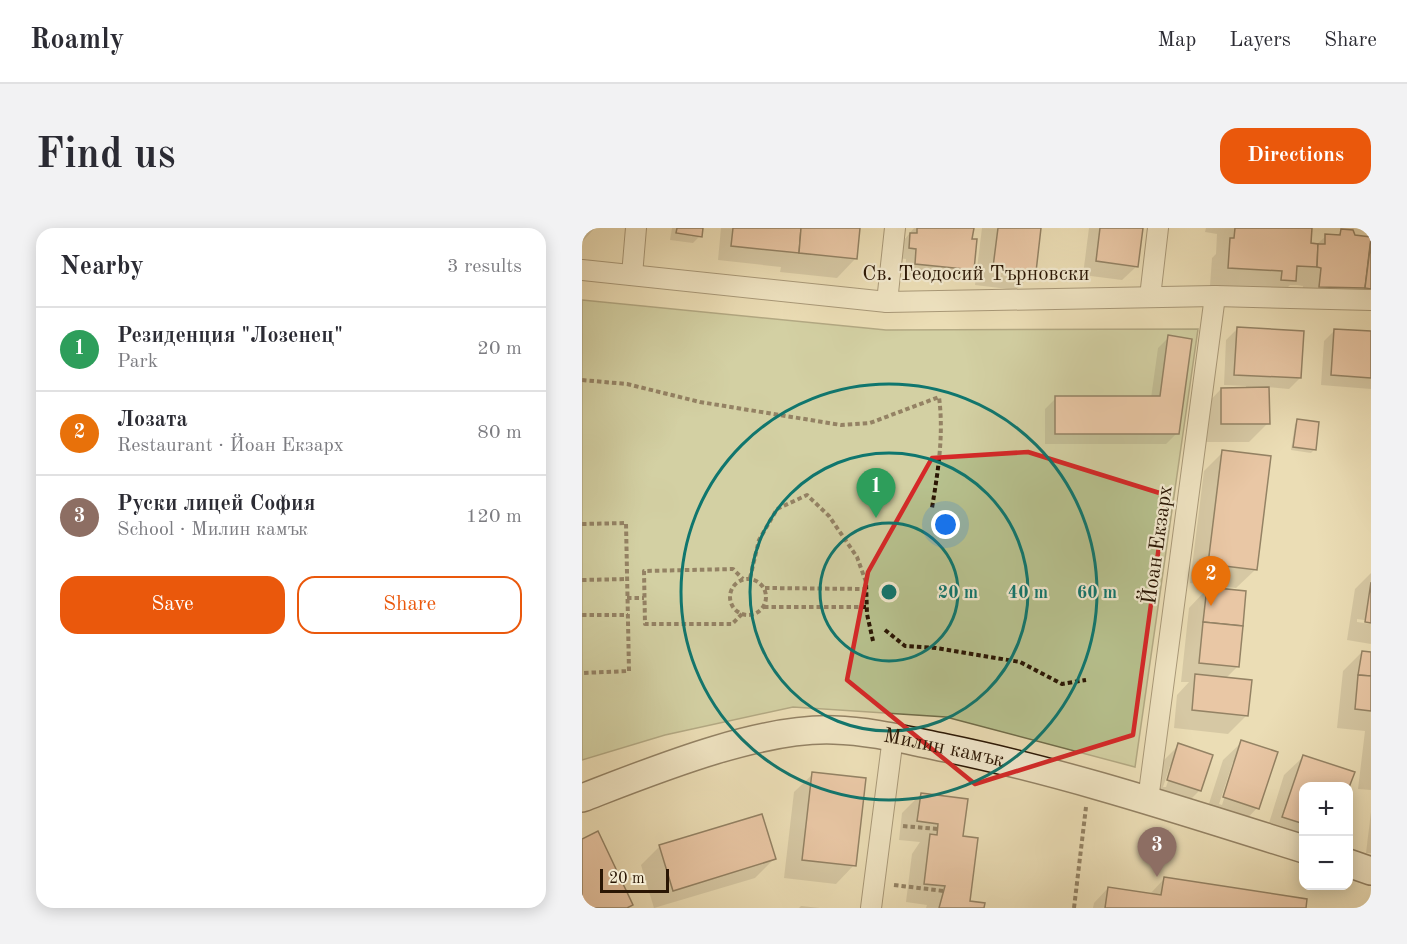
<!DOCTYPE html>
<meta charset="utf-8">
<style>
:root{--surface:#fff;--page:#f2f2f3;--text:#2b2b33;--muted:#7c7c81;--line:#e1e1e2;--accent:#ea580c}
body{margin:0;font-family:"Old Standard TT",serif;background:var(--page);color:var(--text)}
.controls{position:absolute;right:18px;bottom:18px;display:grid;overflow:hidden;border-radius:12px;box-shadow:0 3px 15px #0003}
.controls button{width:54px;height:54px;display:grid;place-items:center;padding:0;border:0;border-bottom:2px solid var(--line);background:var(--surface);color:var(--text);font:30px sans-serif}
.scale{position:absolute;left:18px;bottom:15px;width:69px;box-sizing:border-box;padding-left:6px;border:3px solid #2a1604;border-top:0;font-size:16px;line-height:21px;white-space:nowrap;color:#2a1604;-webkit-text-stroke:4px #f2e9cf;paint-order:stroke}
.you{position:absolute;left:364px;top:297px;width:21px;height:21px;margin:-15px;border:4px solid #fff;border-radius:50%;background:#1a73e8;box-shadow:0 0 0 9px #1a73e833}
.badge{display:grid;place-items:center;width:39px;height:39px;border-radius:50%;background:var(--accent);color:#fff;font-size:20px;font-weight:700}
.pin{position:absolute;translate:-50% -50px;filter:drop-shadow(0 2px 3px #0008)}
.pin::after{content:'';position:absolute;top:32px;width:21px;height:18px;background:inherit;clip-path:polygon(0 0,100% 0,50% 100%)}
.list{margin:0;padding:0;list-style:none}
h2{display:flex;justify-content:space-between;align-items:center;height:78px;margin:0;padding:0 24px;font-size:26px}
h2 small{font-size:20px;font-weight:400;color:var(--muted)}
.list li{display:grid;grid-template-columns:39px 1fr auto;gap:18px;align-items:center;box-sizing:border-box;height:84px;padding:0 24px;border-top:2px solid var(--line)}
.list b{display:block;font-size:22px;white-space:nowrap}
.list p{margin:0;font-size:20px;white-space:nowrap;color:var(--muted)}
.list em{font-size:20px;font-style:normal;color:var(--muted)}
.actions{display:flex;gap:12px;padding:18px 24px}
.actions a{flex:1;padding:14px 0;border:2px solid var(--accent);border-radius:18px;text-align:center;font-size:21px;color:var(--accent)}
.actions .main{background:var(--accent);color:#fff}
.map{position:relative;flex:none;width:789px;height:680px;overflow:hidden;border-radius:18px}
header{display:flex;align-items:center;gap:36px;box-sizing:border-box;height:84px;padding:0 30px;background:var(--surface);border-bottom:2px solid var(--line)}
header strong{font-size:28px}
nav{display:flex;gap:33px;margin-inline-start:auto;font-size:21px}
.intro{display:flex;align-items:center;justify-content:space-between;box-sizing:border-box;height:144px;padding:0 36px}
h1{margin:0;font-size:42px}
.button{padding:15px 27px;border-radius:18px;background:var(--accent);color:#fff;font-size:21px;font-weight:700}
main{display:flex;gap:36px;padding:0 36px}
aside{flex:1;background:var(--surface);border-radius:18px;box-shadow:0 3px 15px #0003}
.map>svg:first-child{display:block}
.green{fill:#b7c18e;stroke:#706c49;stroke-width:1.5}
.shadow{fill:#0003;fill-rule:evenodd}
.building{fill:#e6ae92;stroke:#2a1604;stroke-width:1.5}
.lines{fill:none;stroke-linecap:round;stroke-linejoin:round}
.street-casing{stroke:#5a4830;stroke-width:22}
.secondary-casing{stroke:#2a1604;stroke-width:30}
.path{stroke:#2a1604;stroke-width:4;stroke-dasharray:4.5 3;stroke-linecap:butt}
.street{stroke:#f2e9cf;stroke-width:20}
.secondary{stroke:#f2e9cf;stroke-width:27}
.marked{fill:none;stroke:#d62828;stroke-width:4.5;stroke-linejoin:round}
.ring{fill:none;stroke:#0f766e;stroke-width:3}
.labels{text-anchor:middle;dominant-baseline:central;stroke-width:4.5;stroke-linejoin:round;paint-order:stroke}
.street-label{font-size:21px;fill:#2a1604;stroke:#f2e9cf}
.centre{fill:#0f766e;stroke:#f2e9cf;stroke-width:3}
.ring-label{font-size:18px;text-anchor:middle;font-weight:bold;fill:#0f766e;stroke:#f2e9cf;stroke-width:4.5;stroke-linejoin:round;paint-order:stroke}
</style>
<header>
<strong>Roamly</strong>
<nav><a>Map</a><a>Layers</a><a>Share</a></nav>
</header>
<div class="intro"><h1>Find us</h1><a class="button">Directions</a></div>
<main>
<aside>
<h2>Nearby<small>3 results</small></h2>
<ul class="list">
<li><span class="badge" style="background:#2e9e5b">1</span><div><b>Резиденция &quot;Лозенец&quot;</b><p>Park</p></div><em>20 m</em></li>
<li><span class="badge" style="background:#e8710a">2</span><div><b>Лозата</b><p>Restaurant · Йоан Екзарх</p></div><em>80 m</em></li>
<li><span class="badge" style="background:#8d6e63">3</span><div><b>Руски лицей София</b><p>School · Милин камък</p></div><em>120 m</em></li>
</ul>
<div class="actions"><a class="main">Save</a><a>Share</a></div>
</aside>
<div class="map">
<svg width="789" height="680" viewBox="0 0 789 680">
<rect width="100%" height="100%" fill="#ebddb5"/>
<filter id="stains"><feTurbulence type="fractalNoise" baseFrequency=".00333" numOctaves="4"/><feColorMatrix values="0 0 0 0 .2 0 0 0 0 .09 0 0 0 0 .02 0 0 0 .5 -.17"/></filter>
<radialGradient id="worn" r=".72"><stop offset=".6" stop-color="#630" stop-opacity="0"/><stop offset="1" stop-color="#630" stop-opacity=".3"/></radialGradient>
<!-- green -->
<polygon class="green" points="0,72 304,102 616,101 553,539 364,489 211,479 83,507 0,532"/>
<!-- shadow -->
<g class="shadow">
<polygon points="8,0 12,1 0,14 0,2 8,3"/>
<polygon points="90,0 119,0 118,8 111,15 88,12"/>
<polygon points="139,0 277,0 273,31 255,50 198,44 199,39 136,32"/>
<polygon points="332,0 390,0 390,41 379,52 323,47 324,31 316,30 318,17"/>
<polygon points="400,0 458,0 453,43 434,62 393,57"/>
<polygon points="507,0 559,0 555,38 540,52 501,47"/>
<polygon points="624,0 728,0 727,17 734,17 744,8 754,8 760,3 771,8 789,10 789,82 719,77 721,58 715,57 708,57 694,71 628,58 630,30 634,26 635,6 623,4"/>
<polygon points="655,101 718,150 707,161 685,159 686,195 667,214 621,214 621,180 639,161 664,161 664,158 642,157 644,112"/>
<polygon points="753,102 789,105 789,161 739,157 742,113"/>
<polygon points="587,109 595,205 584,216 463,216 463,181 474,170 569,170 576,120"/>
<polygon points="716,193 732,222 729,225 709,222 713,196"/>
<polygon points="641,224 673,342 654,360 608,355 622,243"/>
<polygon points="789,345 789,393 775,391 775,394 789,396 789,416 765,412 773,361"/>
<polygon points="625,361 655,439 643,451 665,487 646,506 592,500 595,467 607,454 599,454 607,380"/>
<polygon points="780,424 789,426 789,562 776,561 783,503 755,500 761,443"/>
<path d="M660,514L675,580L657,599L623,588L641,532ZM651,534H654L640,577L637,576Z"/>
<path d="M597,517L618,562L599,581L567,571L578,536ZM588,538H591L584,559H581Z"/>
<polygon points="721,529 771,545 766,558 722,558 722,621 683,608 702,547"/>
<polygon points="231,546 272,637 254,656 202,650 212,564"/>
<polygon points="339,566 379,610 386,674 401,676 401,680 344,680 345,677 324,674 330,626 338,614 317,612 320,585"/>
<polygon points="789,584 789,625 784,625"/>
<polygon points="78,618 192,631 173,650 72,680 59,637"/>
<polygon points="582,651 723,672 722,680 511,680 512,675 526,660 568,666"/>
<polygon points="219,678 238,680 217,680"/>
</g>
<!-- building -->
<g class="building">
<polygon points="95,0 121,0 120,9 94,5"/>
<polygon points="151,0 219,0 217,25 149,18"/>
<polygon points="219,0 278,0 275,31 217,25"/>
<polygon points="335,0 392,0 390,11 395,11 392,42 333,36 334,21 327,20 328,5 335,5"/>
<polygon points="416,0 459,0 454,44 411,39"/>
<polygon points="518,0 561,0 556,39 514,33"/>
<polygon points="653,0 730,0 729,15 736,16 735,39 715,38 714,53 699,52 700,43 646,40 648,10 652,10"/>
<polygon points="759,1 771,2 773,7 789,9 783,60 737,59 739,40 735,39 736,16 743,16 743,6 758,7"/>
<polygon points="789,13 789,61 783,60"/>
<polygon points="655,99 722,103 719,150 652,147"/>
<polygon points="752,101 789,103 789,150 749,147"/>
<polygon points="586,107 610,111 597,206 473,206 473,168 578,168"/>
<polygon points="687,159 688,196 639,196 639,160"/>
<polygon points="715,191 737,194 734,222 711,219"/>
<polygon points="640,222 689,228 675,342 626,336"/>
<polygon points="789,354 789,395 783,394"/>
<polygon points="625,359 664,363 661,398 621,394"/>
<polygon points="621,394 661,398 657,439 617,435"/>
<polygon points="780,423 789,424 789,448 776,447"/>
<polygon points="613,446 670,452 666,488 610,482"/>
<polygon points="776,447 789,448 789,483 773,481"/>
<polygon points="659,512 696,524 677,581 641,569"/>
<polygon points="596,515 631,527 619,563 585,552"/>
<polygon points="721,527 773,544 766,562 766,558 722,558 722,596 700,589"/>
<polygon points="230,544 284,550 274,638 220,632"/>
<polygon points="339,565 386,571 381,608 396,610 388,673 403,675 402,680 357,680 363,658 342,656 348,606 355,607 356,596 335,593"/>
<polygon points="180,586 194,631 91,663 77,617"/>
<polygon points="16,603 51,677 45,680 0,680 0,611"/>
<polygon points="582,649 725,671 724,680 523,680 526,659 579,667"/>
</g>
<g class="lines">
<defs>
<g id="street">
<polyline points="0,42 305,74 633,68 789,72"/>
<polyline points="50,47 54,0"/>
<polyline points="568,69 576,0"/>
<polyline points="305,74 313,0"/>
<polyline points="566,572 633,68"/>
<polyline points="289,680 311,509"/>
</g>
<g id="secondary">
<path id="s1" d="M0,570C70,543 177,499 252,502C290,503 328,513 364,520C486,545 603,584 722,621"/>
<polyline points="766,635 789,643"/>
</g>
</defs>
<!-- street casing -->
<use href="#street" class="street-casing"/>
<!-- secondary casing -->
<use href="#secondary" class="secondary-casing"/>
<!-- path -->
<g class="path">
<path d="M0,152L45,156L118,174L259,197L288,195L357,169C362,207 356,243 350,280"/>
<polyline points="0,296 44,295 47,443 0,445"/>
<polyline points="168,350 177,312 195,281 225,267 247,288 275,329 284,354 285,386 291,413"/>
<circle cx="166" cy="369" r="18"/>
<polyline points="0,352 45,351"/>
<polyline points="183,360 284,361"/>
<polyline points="45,370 62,370"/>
<polyline points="182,379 285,379"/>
<polyline points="160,386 150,396 63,396 62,343 151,341 161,351"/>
<polyline points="0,387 46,387"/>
<polyline points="303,402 323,418 354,420 438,434 480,456 504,452"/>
<polyline points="321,598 356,601"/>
<polyline points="312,657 362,663"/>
<polyline points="492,680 504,579"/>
</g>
<!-- street -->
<use href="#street" class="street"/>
<!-- secondary -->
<use href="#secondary" class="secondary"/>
</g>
<!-- marked area -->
<path d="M0 0H789V680H0ZM446,224L584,267L551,507L393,556L265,452L286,344L350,230Z" fill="#ebddb5" fill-opacity=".55" fill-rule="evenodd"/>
<path class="marked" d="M446,224L584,267L551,507L393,556L265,452L286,344L350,230Z"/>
<!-- distance rings -->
<g class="ring">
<circle cx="307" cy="364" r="69"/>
<circle cx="307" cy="364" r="139"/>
<circle cx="307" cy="364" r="208"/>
</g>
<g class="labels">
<!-- street labels -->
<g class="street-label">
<text x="394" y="46">Св. Теодосий Търновски</text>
<text transform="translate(576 317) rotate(-82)">Йоан Екзарх</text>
<text stroke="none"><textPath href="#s1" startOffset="374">Милин камък</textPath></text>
</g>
</g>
<circle cx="307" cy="364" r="9" class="centre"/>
<g class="ring-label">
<text x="376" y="370">20 m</text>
<text x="446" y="370">40 m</text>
<text x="515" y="370">60 m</text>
</g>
<rect width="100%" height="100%" filter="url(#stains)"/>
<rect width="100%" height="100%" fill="url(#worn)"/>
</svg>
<div class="controls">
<button>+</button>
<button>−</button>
</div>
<div class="scale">20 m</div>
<div class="you"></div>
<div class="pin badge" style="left:294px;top:290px;background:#2e9e5b">1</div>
<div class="pin badge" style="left:629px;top:378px;background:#e8710a">2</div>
<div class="pin badge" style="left:575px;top:649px;background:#8d6e63">3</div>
</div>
</main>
